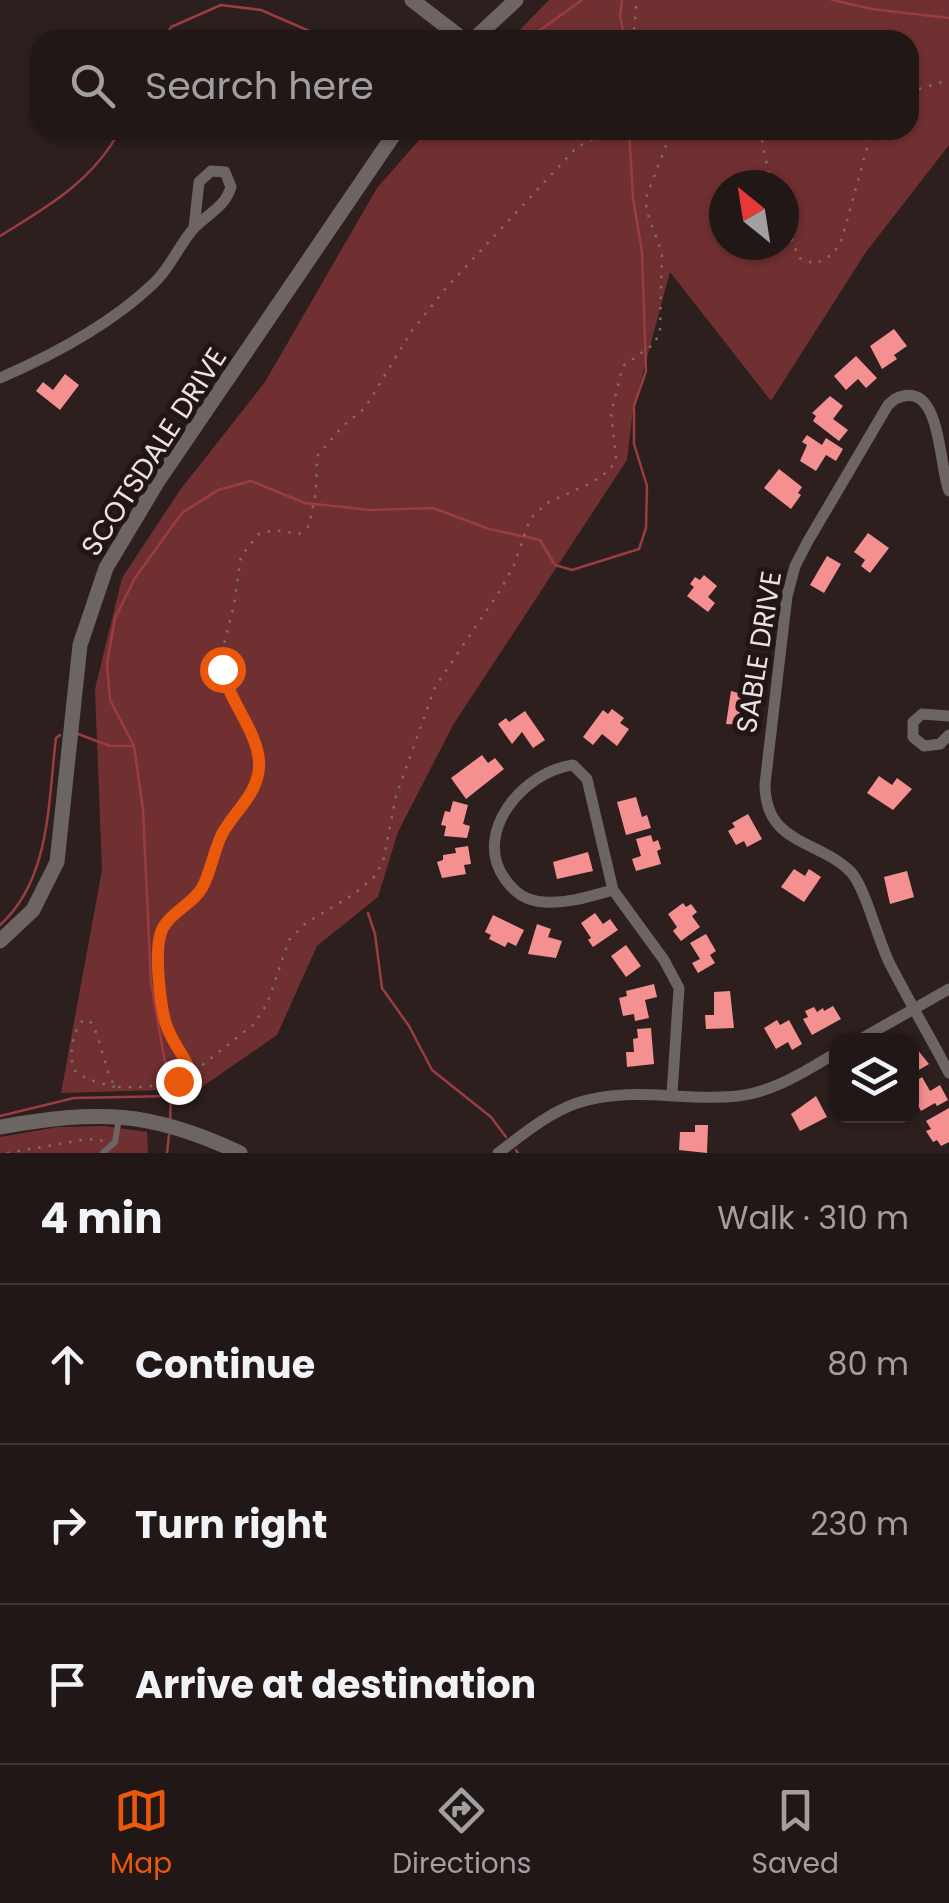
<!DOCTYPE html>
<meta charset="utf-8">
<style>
:root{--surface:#211716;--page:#2d2423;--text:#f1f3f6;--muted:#a29fa1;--line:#3e3635;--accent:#ea580c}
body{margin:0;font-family:Poppins,sans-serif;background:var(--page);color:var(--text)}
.controls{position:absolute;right:30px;bottom:30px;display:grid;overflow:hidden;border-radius:20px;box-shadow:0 2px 8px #0004}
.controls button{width:90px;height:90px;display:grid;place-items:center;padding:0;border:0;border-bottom:2px solid var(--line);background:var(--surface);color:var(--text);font:50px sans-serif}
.compass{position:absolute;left:709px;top:170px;width:90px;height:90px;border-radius:50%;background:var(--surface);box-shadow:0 2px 8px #0004;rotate:330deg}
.stop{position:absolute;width:30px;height:30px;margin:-22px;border:8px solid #ea580c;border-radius:50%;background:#fff}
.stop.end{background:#ea580c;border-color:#fff;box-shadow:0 2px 10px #0008}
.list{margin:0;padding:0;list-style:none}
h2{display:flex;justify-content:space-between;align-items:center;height:130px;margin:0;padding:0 40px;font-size:42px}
h2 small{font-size:32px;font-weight:400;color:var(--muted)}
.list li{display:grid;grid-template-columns:65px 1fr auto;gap:30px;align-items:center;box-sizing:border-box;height:160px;padding:0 40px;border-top:2px solid var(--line)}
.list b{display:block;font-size:38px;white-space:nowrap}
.list em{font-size:32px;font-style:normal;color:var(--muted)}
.icon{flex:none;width:55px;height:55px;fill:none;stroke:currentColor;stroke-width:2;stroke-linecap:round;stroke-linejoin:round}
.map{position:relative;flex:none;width:949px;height:1153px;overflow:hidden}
.search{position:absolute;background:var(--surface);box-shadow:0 2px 8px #0004;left:30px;right:30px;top:30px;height:110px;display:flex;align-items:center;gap:25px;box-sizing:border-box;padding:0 35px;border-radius:30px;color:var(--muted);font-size:38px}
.sheet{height:610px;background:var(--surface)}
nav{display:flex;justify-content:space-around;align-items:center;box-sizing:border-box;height:140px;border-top:2px solid var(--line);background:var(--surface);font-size:28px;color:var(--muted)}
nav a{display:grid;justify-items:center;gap:5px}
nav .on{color:var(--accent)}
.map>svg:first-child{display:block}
.green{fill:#703031;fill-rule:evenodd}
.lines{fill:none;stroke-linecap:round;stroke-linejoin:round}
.stream{stroke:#993d41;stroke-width:2.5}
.building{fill:#f59090}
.path{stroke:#796d6d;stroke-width:2.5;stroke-dasharray:2.5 8;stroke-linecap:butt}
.service{stroke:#6c6564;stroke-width:6}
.minor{stroke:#6c6564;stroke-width:11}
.tertiary{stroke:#6c6564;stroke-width:15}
.route{stroke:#ea580c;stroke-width:12}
.labels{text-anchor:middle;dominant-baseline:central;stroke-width:10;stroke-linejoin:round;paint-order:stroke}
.street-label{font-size:28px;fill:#ece2e2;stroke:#221515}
</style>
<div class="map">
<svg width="949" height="1153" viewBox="0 0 949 1153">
<rect width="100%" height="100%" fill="#2c1f1e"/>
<!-- green -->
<g class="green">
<path d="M549,0H949V145L866,252L771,401L670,272L633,410L627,460L453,725L398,832L378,897L317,946L277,1035L199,1089L61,1093L102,870L95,689L122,578L180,490L265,382L377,188L428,130H909V40H510ZM724,185H784V245H724Z"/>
<polygon points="104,1126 147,1132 148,1153 0,1153 0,1137 58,1127"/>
</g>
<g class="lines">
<!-- stream -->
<g class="stream">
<polyline points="622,0 620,16 625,40"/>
<polyline points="832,0 872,9 949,18"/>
<polyline points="164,40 171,27 221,5 261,10 330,40"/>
<polyline points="519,40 543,28 582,0"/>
<path d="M0,236C47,207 93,181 120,130"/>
<polyline points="78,734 110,746 134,746"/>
<polyline points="368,913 375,934 382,988 409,1026 432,1070 491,1117 506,1137"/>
<path d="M0,925C51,879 48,801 56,738L60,735"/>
<polyline points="0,1116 74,1098 171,1096"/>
<polyline points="170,1122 171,1096 151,983 143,810 134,746 110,700 107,664 115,618 135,578 182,513 218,490 251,481 305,503 371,510 433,508 489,529 540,540 555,565 572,570 639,549 646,528 647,486 634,444 634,406 646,371 642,252 633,198 629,130"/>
<polyline points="516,1150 518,1153"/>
<polyline points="167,1153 169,1135"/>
</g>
</g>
<!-- building -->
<g class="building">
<polygon points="894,329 907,346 894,355 897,359 882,369 870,346"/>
<polygon points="856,356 877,378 866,388 858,379 846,390 834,376"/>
<polygon points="65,374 79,385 60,410 36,391 43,382 53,390"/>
<polygon points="830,396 843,406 833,419 848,430 839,441 813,421 816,416 812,413"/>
<polygon points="807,435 822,445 826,438 843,449 836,461 826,455 816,471 800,461 807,445 802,442"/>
<polygon points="779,469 802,487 798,493 801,495 791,509 764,488"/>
<polygon points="868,533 889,548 870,573 861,566 865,560 854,552"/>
<polygon points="827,556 841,564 824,593 810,585"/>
<polygon points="704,575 717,586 708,597 715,603 708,612 687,596 694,587 690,584 695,577 700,580"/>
<polygon points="731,691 757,698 756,711 747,710 746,725 726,724"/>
<polygon points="612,709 624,718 620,723 629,729 617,746 602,734 593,745 583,737 603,710 608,714"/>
<polygon points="525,711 545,740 533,748 522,732 512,744 498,724 506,718 509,722"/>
<polygon points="482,755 488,763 495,758 504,769 466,799 451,778"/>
<polygon points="879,776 892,785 897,778 912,789 893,810 867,793"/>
<polygon points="636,797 642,817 647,815 651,828 626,835 617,802"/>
<polygon points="453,801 468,805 463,824 470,826 467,838 444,836 446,826 441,825 445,811 450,812"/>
<polygon points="748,814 762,839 747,847 744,841 736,845 728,831 735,827 732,823"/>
<polygon points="651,835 653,842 658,840 661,849 657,851 661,864 636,871 632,859 641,856 636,839"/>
<polygon points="468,846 471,864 464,865 466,874 442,878 437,862 443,860 443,855 456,853 455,848"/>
<polygon points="588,852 593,871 557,879 553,862"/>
<polygon points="794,869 805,876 809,869 821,877 804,902 781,887"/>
<polygon points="907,871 914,897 890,904 884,877"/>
<polygon points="683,903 686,907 691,904 697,912 692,916 700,927 681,941 673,931 677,927 668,914"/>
<polygon points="595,913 603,924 610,919 618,930 593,947 588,940 591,938 581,923"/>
<polygon points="493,915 524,930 516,946 508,942 505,947 489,939 491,935 485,932"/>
<polygon points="537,924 551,929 548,937 562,941 556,958 528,954"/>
<polygon points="706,934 716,951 710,955 715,963 698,973 692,963 700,959 690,943"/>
<polygon points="626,945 641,966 626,977 611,956"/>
<polygon points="654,984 657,997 645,1000 649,1018 635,1021 634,1014 623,1016 619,998 627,996 626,991"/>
<polygon points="730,991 734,1028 706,1029 705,1015 714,1015 714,992"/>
<polygon points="833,1006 841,1019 812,1035 803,1019 808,1017 805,1011 814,1007 817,1012 823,1008 824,1011"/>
<polygon points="777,1020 780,1025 789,1020 802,1044 792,1050 788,1042 776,1049 764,1028"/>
<polygon points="651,1028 654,1064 627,1067 626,1052 634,1052 633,1039 638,1038 637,1029"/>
<polygon points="912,1043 929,1064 912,1074"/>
<polygon points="922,1077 930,1091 940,1085 948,1100 937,1106 935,1103 921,1111 915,1100 912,1102 912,1084"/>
<polygon points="816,1096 827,1117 800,1131 791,1114"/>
<polygon points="949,1108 949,1142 941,1146 937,1140 933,1142 926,1131 931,1129 926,1121"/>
<polygon points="695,1125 708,1125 707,1153 679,1150 680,1132 695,1132"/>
</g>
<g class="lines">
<!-- path -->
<g class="path">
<polyline points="633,40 637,0"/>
<polyline points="909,92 949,80"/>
<polyline points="611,130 577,147 446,288 411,332 365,408 343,426 317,456 316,491 309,526 299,534 274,530 259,534 241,556 234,605 224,644 223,669 227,688 253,739 259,759 258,777 240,811 224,830 208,866 204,885 170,919 160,933 161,1001 167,1027 191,1074 253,1025 267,1004 289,940 306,923 354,894 374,877 383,862 396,796 435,687 501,589 514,565 530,519 547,503 591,483 610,470 616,458 611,413 623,366 654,344 660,332 662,253 646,209 647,195 672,130"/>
<polyline points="760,130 771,185"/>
<polyline points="784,219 799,258 815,264 833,254 841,242 872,130"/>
<path d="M115,1087L87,1079L74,1070C69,1053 72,1036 81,1022L89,1020C99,1030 104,1068 115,1087C140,1088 167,1087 188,1076"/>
<polyline points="7,1153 88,1139 104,1141"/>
</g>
<!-- service -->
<polyline class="service" points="103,1153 115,1142 119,1118"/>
<!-- minor -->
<g class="minor">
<path d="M0,378C53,355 111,324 153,284C171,268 179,244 195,227C209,213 225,207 231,187L225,172L211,171L199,182L194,228"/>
<path d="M949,491C938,464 942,377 895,399L888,405L808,541L795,566L787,596L765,784C765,845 818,839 851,872C866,889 878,941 890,964C909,1001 930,1037 949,1073"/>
<polyline points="949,716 922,714 913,722 913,737 924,746 940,744 949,735"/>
<path d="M613,890L587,779L573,765C525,771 471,832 505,879C515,893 526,901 544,902C567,904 591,896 613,890L664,960L679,988L672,1094"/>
<polyline points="859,1040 949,989"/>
<path d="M498,1153C522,1135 548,1113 577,1103C633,1085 682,1102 738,1096C774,1092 805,1071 836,1053"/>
</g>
<!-- tertiary -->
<g class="tertiary">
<polyline points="412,0 464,40"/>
<polyline points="473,40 516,0"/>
<polyline points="0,941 33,910 57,862 80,645 106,568 158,481 397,130"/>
<path d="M0,1127C97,1110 150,1110 240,1153"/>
</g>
</g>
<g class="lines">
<!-- route -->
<path class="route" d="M178,1081L191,1074C186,1057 173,1044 167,1027C160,1008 155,955 160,936C165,913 195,905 204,884C211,869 214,851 222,834C235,810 261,792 259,761C257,731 229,701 222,669"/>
</g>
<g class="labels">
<!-- street labels -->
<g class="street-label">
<text transform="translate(154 452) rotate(-57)">SCOTSDALE DRIVE</text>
<text transform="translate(759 652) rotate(-81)">SABLE DRIVE</text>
</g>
</g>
</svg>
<div class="controls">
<button><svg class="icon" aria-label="layers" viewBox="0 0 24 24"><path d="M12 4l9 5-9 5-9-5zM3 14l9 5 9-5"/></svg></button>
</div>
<svg class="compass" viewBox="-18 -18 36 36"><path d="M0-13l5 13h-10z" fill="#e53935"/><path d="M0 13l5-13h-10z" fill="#a29fa1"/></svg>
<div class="stop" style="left:222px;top:669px"></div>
<div class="stop end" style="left:178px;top:1081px"></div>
<div class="search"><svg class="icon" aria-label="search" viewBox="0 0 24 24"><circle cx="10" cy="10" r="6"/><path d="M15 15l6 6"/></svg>Search here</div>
</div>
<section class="sheet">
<h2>4 min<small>Walk · 310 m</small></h2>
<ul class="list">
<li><svg class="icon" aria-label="ahead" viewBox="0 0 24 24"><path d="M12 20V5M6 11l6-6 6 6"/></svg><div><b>Continue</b></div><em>80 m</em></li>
<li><svg class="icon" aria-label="right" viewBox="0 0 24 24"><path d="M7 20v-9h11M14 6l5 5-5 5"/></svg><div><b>Turn right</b></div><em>230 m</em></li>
<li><svg class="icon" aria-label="arrive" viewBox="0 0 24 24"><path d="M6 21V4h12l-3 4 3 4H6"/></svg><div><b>Arrive at destination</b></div></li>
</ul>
</section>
<nav>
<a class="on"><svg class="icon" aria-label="map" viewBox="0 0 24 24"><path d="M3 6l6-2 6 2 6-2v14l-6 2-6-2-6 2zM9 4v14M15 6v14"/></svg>Map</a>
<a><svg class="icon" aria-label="directions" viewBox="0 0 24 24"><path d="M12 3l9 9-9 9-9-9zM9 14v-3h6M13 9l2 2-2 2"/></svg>Directions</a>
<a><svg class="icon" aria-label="saved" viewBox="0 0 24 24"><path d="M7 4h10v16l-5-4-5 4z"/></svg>Saved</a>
</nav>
